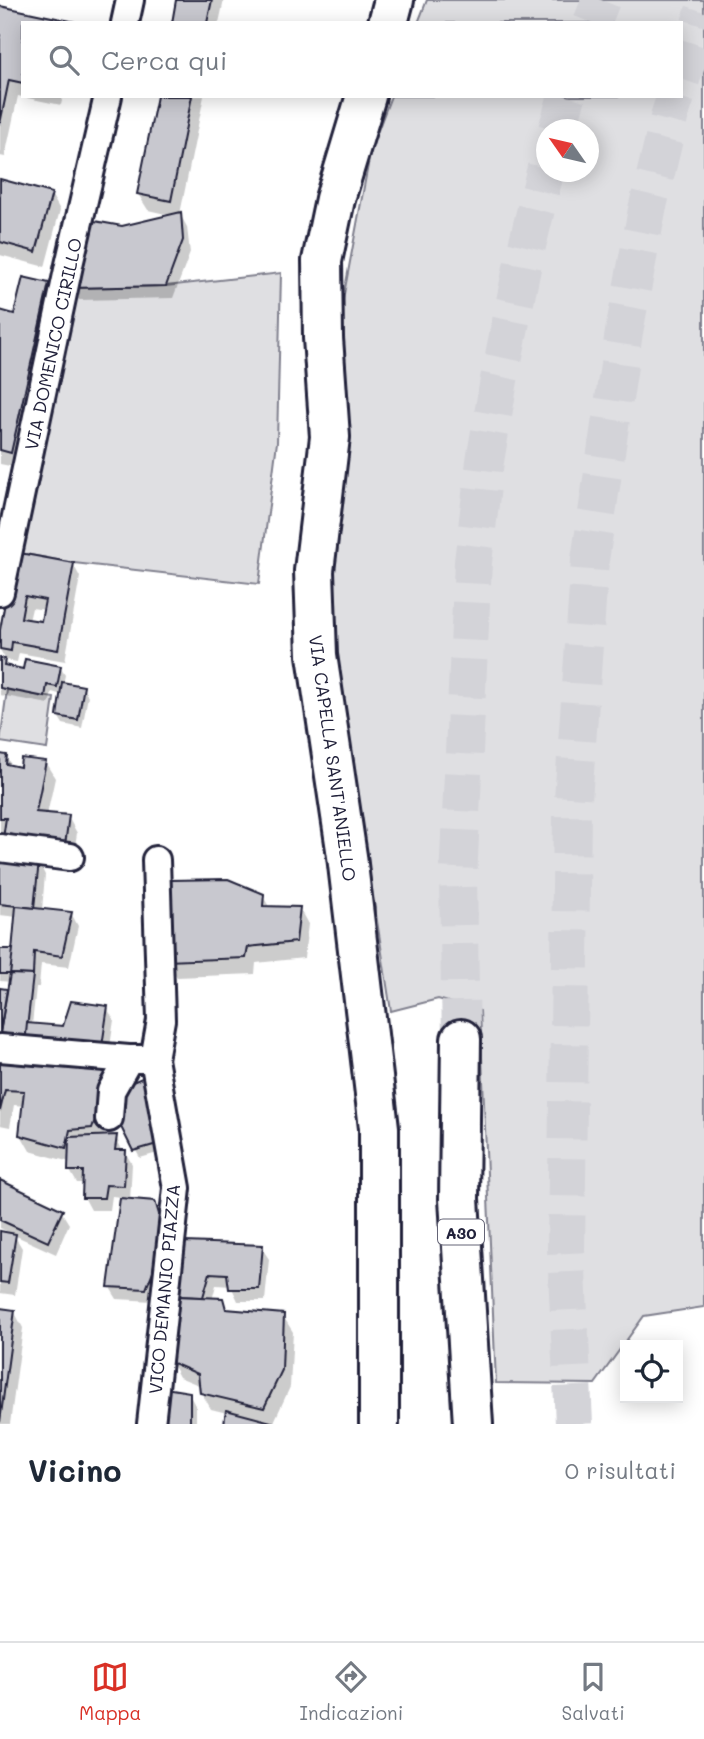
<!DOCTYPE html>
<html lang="it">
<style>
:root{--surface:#fff;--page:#f6f6f7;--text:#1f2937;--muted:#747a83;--line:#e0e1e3;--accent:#d93025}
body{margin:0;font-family:Mali,sans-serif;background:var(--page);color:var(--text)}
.controls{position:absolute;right:21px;bottom:21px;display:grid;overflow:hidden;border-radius:0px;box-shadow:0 4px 18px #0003}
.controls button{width:63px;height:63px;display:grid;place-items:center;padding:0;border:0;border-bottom:2px solid var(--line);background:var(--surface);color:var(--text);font:35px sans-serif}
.compass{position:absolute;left:536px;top:119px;width:63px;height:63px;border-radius:50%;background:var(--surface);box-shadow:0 4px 18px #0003;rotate:304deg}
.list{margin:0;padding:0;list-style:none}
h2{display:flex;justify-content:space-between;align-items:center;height:91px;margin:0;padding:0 28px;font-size:30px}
h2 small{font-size:23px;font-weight:400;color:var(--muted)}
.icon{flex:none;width:38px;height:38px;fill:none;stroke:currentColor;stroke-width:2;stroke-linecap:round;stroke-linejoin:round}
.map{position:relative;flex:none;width:704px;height:1424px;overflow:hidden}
.search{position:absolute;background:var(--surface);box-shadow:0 4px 18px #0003;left:21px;right:21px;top:21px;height:77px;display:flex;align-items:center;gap:18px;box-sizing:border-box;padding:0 24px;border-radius:0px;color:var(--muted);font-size:26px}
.sheet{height:217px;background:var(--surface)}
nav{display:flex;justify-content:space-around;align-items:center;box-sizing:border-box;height:98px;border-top:2px solid var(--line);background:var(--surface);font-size:19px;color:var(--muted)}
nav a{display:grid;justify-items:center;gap:4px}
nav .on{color:var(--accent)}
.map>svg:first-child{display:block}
.green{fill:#dfdfe2;stroke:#80808e;stroke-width:2;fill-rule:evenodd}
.shadow{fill:#0003;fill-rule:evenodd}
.building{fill:#c8c8cf;stroke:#22223b;stroke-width:2;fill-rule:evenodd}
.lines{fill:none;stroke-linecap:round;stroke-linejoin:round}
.motorway-tunnel{stroke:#d3d3d8;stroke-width:38;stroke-dasharray:38 19;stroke-linecap:butt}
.minor-casing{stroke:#22223b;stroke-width:32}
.secondary-casing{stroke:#22223b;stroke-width:44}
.motorway-casing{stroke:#22223b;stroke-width:44}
.minor{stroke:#fff;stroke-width:26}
.secondary{stroke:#fff;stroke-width:38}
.motorway{stroke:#fff;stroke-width:38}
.labels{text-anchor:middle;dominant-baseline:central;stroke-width:5;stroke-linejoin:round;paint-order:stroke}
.shield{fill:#fff;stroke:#646476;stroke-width:2}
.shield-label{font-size:16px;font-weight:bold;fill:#22223b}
.street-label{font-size:18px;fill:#22223b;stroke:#fff}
</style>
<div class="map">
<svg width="704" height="1424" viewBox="0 0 704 1424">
<rect width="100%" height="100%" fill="#fff"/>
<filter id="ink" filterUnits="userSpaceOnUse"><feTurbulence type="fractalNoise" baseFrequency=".0143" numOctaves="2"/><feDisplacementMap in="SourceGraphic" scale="14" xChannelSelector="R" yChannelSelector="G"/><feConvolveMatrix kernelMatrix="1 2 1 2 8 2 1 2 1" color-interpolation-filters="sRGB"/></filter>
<g filter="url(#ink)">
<!-- green -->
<g class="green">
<path d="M427,0H704V1307L644,1316L595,1384L496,1383L480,1011L438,999L391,1011L328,605L336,337L371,149L391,96H681V23H418ZM546,130H588V172H546Z"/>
<polygon points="281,273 277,442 259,584 74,563 14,552 70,288 166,286"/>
<polygon points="7,690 54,698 47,749 0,742"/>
</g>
<!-- shadow -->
<g class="shadow">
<polygon points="178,0 224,0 219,23 173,23"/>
<polygon points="0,8 23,23 23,96 63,96 61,105 18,96 5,157 0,156"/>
<polygon points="158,96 204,96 180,214 187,227 190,253 173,298 79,300 71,287 122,228 174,216 148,210 138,194"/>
<polygon points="0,181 51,194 60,210 45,267 0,255"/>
<polygon points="48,285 57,301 20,468 0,464 0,312 16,316"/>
<path d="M15,554L73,564L80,577L65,661L19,653L17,662L6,660L0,650V640ZM32,608L45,610L43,623L29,621Z"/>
<polygon points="0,660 4,660 8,668 24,671 60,667 65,675 63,684 83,688 88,696 82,728 63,724 58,716 62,695 52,692 49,704 0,695"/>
<polygon points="0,755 6,756 12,767 21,769 45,762 55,778 47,815 68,817 77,833 72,868 39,863 45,875 42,910 71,913 78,926 69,967 41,964 39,987 36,987 32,1025 64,1028 107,1008 114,1020 107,1066 122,1083 103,1137 116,1137 123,1152 125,1152 132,1164 130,1201 154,1203 162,1216 153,1301 117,1299 109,1286 121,1197 112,1196 110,1210 91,1210 84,1197 85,1183 77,1183 70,1171 70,1162 30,1151 21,1135 24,1106 14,1105 10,1127 0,1125 0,989 6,990 9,994 11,982 0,981 0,951 14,951 17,917 0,915 0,839 5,833 0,832"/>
<polygon points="262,895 270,908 299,908 308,924 304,958 256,963 255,974 177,977 168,961"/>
<polygon points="122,1126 168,1150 140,1158"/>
<polygon points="0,1181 61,1211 69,1224 56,1254 14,1235 22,1248 15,1295 0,1293 0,1233 13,1234 0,1228"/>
<polygon points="186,1244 261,1247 269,1259 265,1301 238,1301 231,1286 216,1285 212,1300 222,1300 229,1311 283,1316 293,1332 290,1387 273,1424 226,1424 227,1413 211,1409 201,1392 201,1386 179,1377 170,1360"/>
<polygon points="0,1310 14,1311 23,1328 10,1424 0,1424"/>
<polygon points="189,1394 196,1407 196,1424 163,1424"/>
</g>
<!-- building -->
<g class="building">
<polygon points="176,0 212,0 207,23 172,23"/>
<polygon points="0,6 80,23 23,23 23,83 9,80 0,124"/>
<polygon points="157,96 192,96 171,201 137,194"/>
<polygon points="0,179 52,193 36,252 0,242"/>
<polygon points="181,212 183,240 166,286 70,288 83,219 122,226"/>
<polygon points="23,277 49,283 11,453 0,450 0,310 14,314"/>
<path d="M14,552L74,563L58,650L12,642L11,651L0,649V630ZM25,596L45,600L41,621L21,618Z"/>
<polygon points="0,658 5,659 4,665 23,669 25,659 61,666 57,687 47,685 45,697 0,688"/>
<polygon points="62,682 84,686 78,720 57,716"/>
<polygon points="0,754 7,755 6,764 20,767 21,758 46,761 36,812 69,815 64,853 3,838 6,818 0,818"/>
<polygon points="0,857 39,861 34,908 0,904"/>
<polygon points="228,879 264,894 263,906 300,907 296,942 248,947 246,958 166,961 170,880"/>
<polygon points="16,906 72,912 62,956 34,952 33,975 10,974"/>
<polygon points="0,949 13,949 10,974 0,974"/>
<polygon points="10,974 33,975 25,1046 0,1044 0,1033"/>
<polygon points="0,988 7,989 0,1033"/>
<polygon points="71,1001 108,1006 101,1053 25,1046 27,1023 63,1026"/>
<polygon points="0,1055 114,1065 92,1128 70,1130 66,1148 19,1135 24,1091 5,1090 0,1111"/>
<polygon points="144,1077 164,1142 133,1151 121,1127 119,1088"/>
<polygon points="117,1135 115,1150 126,1150 124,1186 106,1185 104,1198 82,1198 83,1171 68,1171 69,1137"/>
<polygon points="0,1180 63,1210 48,1242 0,1220"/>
<polygon points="120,1198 155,1201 161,1221 153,1271 146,1289 108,1287"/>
<polygon points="0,1231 16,1234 8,1283 0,1282"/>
<polygon points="185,1242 263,1245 259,1289 229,1289 227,1274 210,1273 203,1297 176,1296"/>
<polygon points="176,1296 223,1298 226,1309 284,1314 282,1370 264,1408 200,1393 198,1374 168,1361"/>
<polygon points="0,1308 15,1310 0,1422"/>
<polygon points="165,1388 190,1392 190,1424 161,1424"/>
<polygon points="226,1410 275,1423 275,1424 224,1424"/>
</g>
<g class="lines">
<!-- motorway-tunnel -->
<g class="motorway-tunnel">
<polyline points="592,23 601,0"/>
<polyline points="681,79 704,12"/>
<polyline points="557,130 567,96"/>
<polyline points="461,1039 458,879 473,562 485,461 499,380 524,258 546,168"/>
<polyline points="574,1424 566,1249 572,814 590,560 624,332 647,210 670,114 676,96"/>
</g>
<defs>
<g id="minor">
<polyline points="125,23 130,0"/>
<polyline points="0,592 69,265 108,96"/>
<polyline points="0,848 70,857"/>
<polyline points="0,1048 129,1059 154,1059"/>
<polyline points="109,1118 111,1091 129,1059"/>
<polyline points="151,1424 177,1188 154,1059 161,1020 156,860"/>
</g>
<g id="secondary">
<polyline points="388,23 394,0"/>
<polyline points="366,96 335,199 322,261 323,338 330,437 314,571 317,655 347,856 379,1128 379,1424"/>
</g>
<polyline id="motorway" points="461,1039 459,1199 473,1424"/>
</defs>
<!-- minor casing -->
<use href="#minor" class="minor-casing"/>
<!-- secondary casing -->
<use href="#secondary" class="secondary-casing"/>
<!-- motorway casing -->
<use href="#motorway" class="motorway-casing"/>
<!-- minor -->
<use href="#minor" class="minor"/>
<!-- secondary -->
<use href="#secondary" class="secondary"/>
<!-- motorway -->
<use href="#motorway" class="motorway"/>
</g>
</g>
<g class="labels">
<!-- shield labels -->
<rect class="shield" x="438" y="1219.5" width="46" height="25" rx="5"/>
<g class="shield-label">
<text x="461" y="1232">A30</text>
</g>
<!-- street labels -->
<g class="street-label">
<text transform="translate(53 344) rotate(-78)">VIA DOMENICO CIRILLO</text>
<text transform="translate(333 758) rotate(82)">VIA CAPELLA SANT'ANIELLO</text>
<text transform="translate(164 1289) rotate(-85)">VICO DEMANIO PIAZZA</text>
</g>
</g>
</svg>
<div class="controls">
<button><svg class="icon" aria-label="locate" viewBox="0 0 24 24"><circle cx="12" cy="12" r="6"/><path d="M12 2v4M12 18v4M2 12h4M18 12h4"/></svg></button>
</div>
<svg class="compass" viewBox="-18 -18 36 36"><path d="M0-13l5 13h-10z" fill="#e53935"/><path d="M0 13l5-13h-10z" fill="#747a83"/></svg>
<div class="search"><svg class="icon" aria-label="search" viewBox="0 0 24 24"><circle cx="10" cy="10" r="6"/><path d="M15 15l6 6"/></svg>Cerca qui</div>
</div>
<section class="sheet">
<h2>Vicino<small>0 risultati</small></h2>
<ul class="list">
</ul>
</section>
<nav>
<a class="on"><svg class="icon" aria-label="map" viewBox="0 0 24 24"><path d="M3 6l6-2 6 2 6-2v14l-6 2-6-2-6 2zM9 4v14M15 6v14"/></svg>Mappa</a>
<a><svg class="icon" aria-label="directions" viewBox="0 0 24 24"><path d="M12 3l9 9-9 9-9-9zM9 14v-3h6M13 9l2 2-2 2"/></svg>Indicazioni</a>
<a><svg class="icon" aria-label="saved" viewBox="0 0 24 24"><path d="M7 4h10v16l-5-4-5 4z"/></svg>Salvati</a>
</nav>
